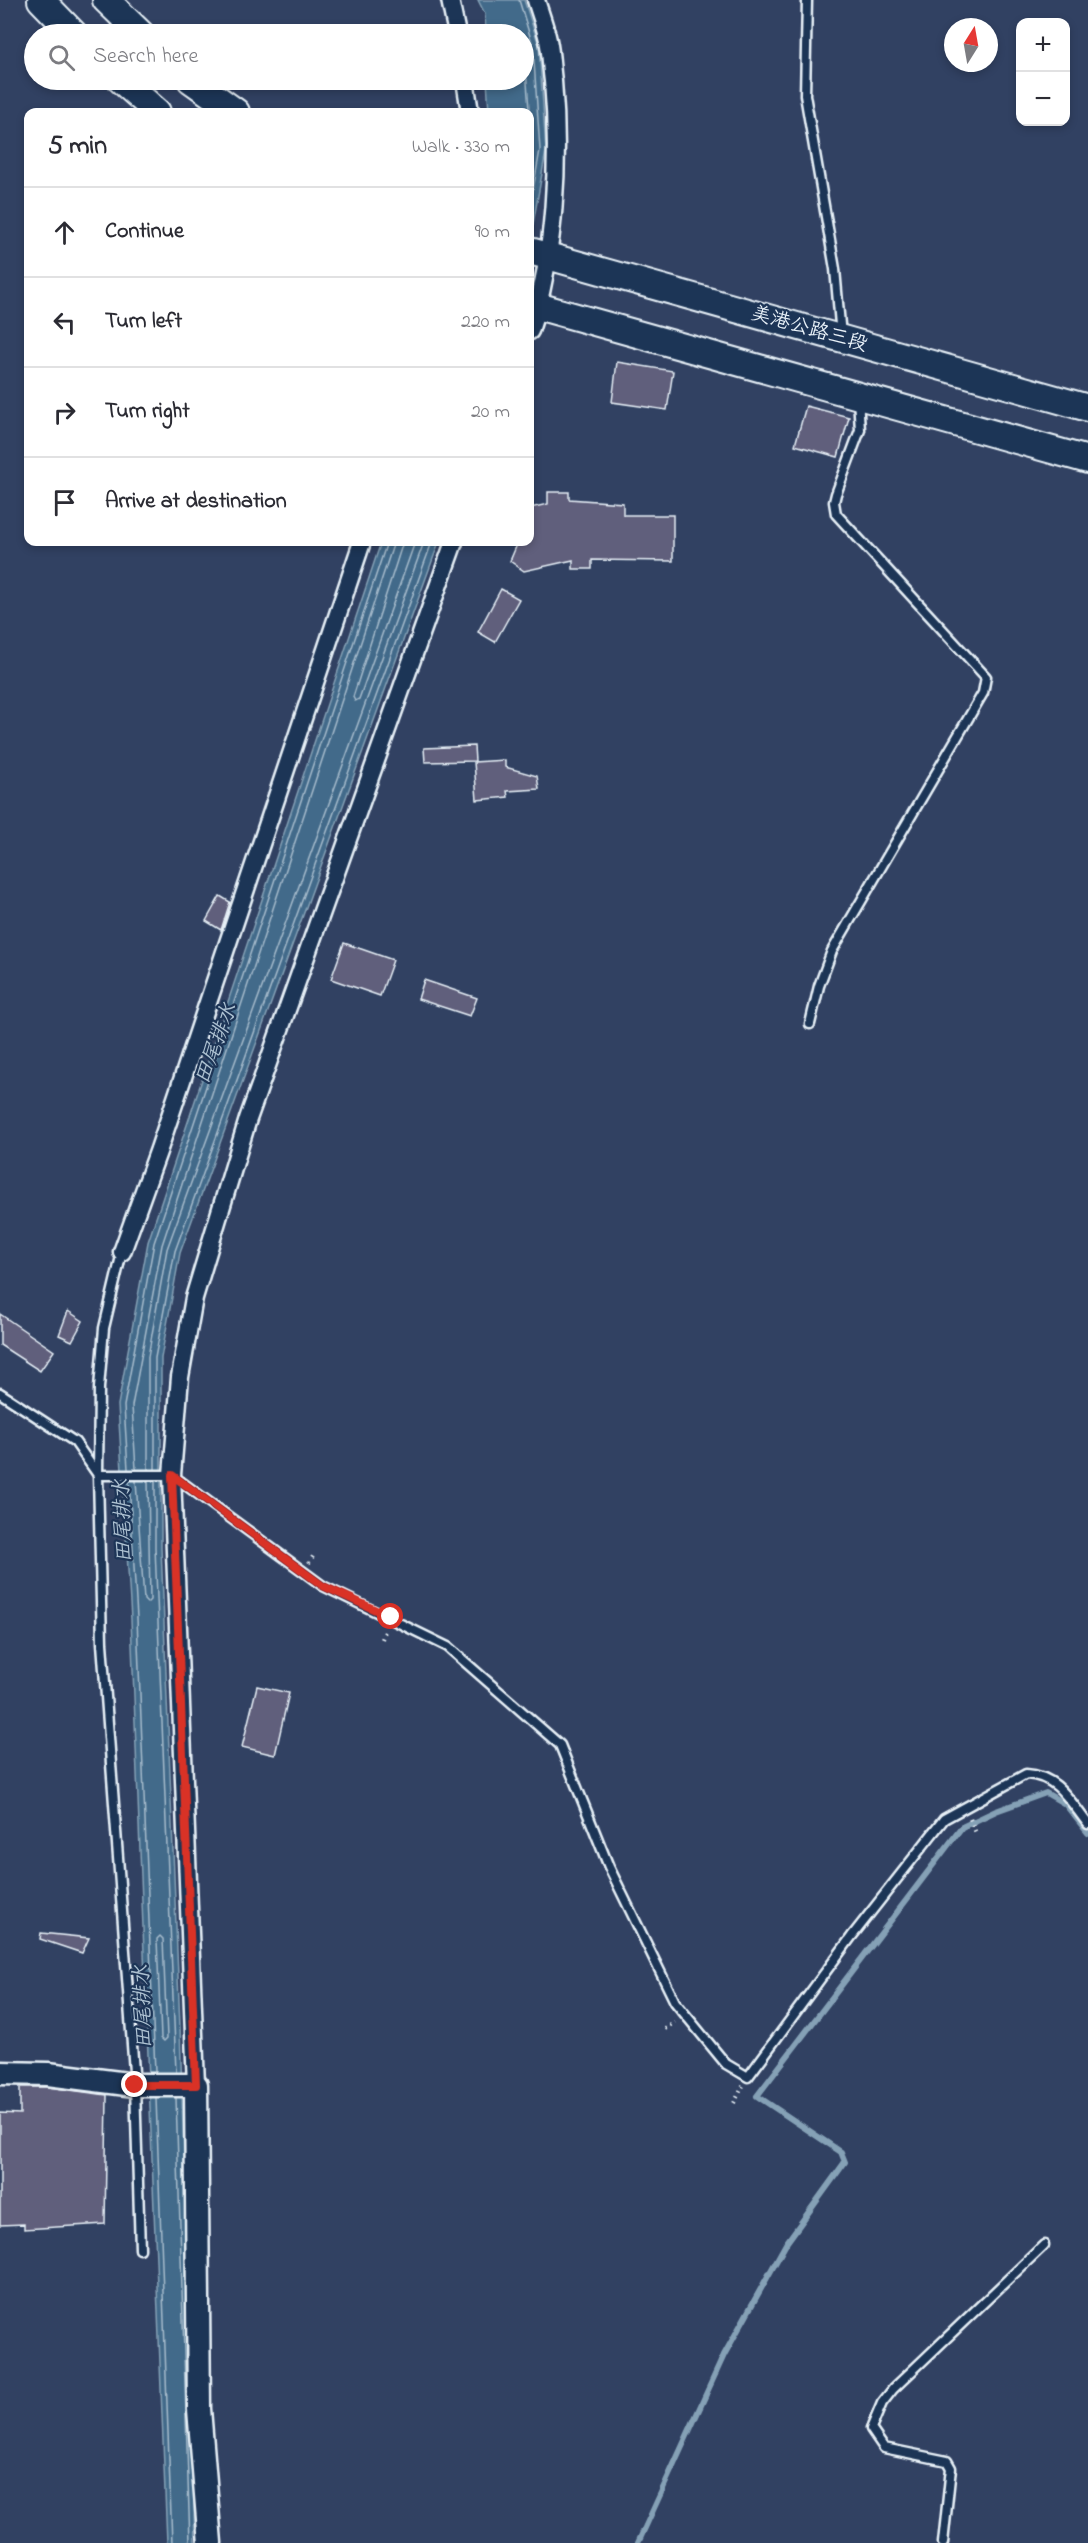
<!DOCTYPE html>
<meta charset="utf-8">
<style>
:root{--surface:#fff;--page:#f7f7f7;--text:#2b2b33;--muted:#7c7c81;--line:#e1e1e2}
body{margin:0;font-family:"Indie Flower","LXGW WenKai TC",sans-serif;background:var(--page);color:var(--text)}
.controls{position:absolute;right:18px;top:18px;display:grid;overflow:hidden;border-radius:12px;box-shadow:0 3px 9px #0003}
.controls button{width:54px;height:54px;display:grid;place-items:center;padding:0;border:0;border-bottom:2px solid var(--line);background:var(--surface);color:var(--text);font:30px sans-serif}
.compass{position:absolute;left:944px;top:18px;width:54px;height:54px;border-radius:50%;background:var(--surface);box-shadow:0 3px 9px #0003;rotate:11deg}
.stop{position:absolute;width:18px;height:18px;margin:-14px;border:4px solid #d93025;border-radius:50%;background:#fff}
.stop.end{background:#d93025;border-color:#fff;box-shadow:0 2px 6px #0008}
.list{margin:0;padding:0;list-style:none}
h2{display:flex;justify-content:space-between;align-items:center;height:78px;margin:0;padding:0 24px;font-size:26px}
h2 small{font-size:20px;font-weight:400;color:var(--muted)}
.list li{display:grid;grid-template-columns:39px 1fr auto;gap:18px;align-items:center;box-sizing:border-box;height:90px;padding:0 24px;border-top:2px solid var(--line)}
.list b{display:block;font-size:22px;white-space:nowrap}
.list em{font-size:20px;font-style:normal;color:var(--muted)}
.icon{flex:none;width:33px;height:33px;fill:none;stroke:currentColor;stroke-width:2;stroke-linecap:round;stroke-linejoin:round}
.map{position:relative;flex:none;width:1088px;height:2543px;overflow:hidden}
.search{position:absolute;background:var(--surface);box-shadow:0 3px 9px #0003;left:24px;top:24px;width:510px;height:66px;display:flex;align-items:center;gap:15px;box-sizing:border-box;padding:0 21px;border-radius:33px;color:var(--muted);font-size:22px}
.panel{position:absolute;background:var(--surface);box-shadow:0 3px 9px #0003;left:24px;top:108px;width:510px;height:438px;border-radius:12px}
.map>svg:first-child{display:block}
.water{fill:#436b8a;stroke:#85a1b6;stroke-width:1.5}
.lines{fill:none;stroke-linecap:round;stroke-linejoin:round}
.shore{stroke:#a6bbcc;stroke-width:1.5}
.stream{stroke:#85a1b6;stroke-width:6}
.building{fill:#615e7b;stroke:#e8f1f8;stroke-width:1.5}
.lane-casing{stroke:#e8f1f8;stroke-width:13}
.street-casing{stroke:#e8f1f8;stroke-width:21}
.secondary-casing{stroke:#e8f1f8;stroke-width:27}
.primary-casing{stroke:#e8f1f8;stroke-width:30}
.path{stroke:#e8f1f8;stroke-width:4;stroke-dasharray:1.5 4.5;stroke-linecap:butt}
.lane{stroke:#1d3557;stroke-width:8}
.street{stroke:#1d3557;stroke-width:16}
.secondary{stroke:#1d3557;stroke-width:22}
.primary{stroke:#1d3557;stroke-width:26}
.route{stroke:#d93025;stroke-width:8}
.labels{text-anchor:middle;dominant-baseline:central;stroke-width:4.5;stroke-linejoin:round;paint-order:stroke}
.street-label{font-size:20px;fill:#e8f1f8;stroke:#1d3557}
.water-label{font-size:21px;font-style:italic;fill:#aec2d2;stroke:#1d3557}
</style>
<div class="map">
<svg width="1088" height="2543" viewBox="0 0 1088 2543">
<rect width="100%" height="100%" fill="#314162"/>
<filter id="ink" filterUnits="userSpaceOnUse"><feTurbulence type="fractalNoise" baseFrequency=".0167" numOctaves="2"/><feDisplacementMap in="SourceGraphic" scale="12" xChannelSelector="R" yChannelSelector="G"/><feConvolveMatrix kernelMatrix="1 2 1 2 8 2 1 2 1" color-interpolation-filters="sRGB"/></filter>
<g filter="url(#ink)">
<!-- water -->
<g class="water">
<polygon points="478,0 524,0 539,45 546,151 530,241 530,112 489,112 487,80 524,80 524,34 486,34 485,14"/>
<polygon points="381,542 439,542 180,1253 161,1358 161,1547 180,2027 195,2543 167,2543 131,1619 118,1405 148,1242"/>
</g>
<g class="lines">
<!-- shore -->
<g class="shore">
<polyline points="519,0 533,46 540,150 530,207"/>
<polyline points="524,42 532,150 530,165"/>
<polyline points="403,542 353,697 355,701 359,699 415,542"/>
<polyline points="128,1469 124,1406 154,1243 387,542"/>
<polyline points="136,1469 132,1406 162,1245 394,542"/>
<polyline points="148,1469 148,1357 167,1249 424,542"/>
<polyline points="155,1469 155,1358 175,1251 432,542"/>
<polyline points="129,1481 137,1618 155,2072"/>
<polyline points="136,1481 144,1600 147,1603 150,1600 148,1481"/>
<polyline points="155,1481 155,1547 176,2072"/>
<polygon points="160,1936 163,1939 167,2038 164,2041 161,2038 157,1939"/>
<polyline points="156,2098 172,2543"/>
<polyline points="176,2098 190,2543"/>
</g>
<!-- stream -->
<polyline class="stream" points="638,2543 724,2355 787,2242 845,2162 841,2152 757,2096 962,1827 996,1811 1046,1793 1065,1804 1088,1833"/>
</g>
<!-- building -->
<g class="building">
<polygon points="617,362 673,371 667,410 612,402"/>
<polygon points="806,406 849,417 838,457 795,445"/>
<polygon points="548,492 569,492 569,499 623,503 623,515 673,515 673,561 592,560 592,569 573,569 573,560 524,571 510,561 518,542 530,542 530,508 548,504"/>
<polygon points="501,589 519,599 495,642 478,632"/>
<polygon points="474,746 475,761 425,762 424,748"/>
<polygon points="505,760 505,767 537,776 539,789 507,791 508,797 477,800 474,762"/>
<polygon points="220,896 230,902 221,930 206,921"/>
<polygon points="344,943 393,960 380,996 331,979"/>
<polygon points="424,980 477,998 470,1016 418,999"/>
<polygon points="68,1311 83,1321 72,1341 59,1335"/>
<polygon points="0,1314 54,1351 40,1371 0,1345"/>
<polygon points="257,1686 289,1693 275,1755 242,1747"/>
<polygon points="41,1933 89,1938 82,1953 40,1939"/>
<polygon points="20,2087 47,2087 107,2095 105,2224 24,2229 24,2224 0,2225 0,2113 20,2114"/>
</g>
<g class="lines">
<defs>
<g id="lane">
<polyline points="807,0 805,95 835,269 841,336"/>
<polyline points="810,1024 819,986 832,951 983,693 986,677 836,514 834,502 836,494 860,430 858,398"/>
<polyline points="122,1252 104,1328 99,1388 98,1475 102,1643 135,2085 140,2249"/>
<path d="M0,1393L75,1442L98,1475H172L323,1586L448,1647L560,1745L609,1867L675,2002L726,2064L748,2077L852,1936L944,1819L1026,1774C1058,1776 1069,1800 1088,1824"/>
<polyline points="943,2543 951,2468 947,2461 884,2448 871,2429 882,2403 893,2389 1044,2245"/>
</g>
<g id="street">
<polyline points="450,0 457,34"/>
<polyline points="465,80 470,112"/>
<path d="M530,331C555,259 560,157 553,81C551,67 551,53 548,40C545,26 540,13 536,0"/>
<polyline points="122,1252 159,1149 362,542"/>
<polyline points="196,2085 172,1475 180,1377 194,1298 248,1119 454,542"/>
</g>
<polyline id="secondary" points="0,2073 48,2074 135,2085 196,2085 199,2409 210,2543"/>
<g id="primary">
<polyline points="41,0 74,34"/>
<polyline points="106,0 141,34"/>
<polyline points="121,80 157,112"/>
<polyline points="191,80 236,112"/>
<polyline points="530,251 1088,408"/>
<polyline points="530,304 1088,460"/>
</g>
</defs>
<!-- lane casing -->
<use href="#lane" class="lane-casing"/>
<!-- street casing -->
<use href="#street" class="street-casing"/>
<!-- secondary casing -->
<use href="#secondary" class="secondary-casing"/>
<!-- primary casing -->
<use href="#primary" class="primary-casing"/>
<!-- path -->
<g class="path">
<polyline points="309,1563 315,1553"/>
<polyline points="382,1639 386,1629"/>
<polyline points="970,1819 976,1833"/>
<polyline points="665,2029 675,2022"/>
<polyline points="734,2103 743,2086"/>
</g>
<!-- lane -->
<use href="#lane" class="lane"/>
<!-- street -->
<use href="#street" class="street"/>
<!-- secondary -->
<use href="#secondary" class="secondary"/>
<!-- primary -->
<use href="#primary" class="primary"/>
</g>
</g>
<g class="lines" filter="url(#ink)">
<!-- route -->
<polyline class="route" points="135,2085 196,2085 172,1475 323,1586 391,1617"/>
</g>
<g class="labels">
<!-- street labels -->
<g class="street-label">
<text transform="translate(809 330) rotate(16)">美港公路三段</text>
</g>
<!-- water labels -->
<g class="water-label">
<text transform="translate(217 1044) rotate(-70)">田尾排水</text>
<text transform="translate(124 1521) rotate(-92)">田尾排水</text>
<text transform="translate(144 2007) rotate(-92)">田尾排水</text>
</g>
</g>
</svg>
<div class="controls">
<button>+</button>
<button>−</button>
</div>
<svg class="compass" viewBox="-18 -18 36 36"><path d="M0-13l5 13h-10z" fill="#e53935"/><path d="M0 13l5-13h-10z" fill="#7c7c81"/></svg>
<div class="stop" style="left:391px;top:1617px"></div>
<div class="stop end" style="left:135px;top:2085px"></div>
<div class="search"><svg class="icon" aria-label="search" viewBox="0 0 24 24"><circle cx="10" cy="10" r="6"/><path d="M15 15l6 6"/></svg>Search here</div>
<section class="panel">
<h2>5 min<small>Walk · 330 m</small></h2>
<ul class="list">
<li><svg class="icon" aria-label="ahead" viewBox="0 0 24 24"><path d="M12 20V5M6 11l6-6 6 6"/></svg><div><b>Continue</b></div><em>90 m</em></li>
<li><svg class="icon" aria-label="left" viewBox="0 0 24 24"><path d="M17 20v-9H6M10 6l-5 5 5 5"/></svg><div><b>Turn left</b></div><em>220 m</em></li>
<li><svg class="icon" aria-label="right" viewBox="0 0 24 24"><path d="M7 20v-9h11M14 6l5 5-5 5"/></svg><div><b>Turn right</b></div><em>20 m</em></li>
<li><svg class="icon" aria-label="arrive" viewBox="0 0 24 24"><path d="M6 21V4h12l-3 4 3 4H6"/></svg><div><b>Arrive at destination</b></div></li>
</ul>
</section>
</div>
